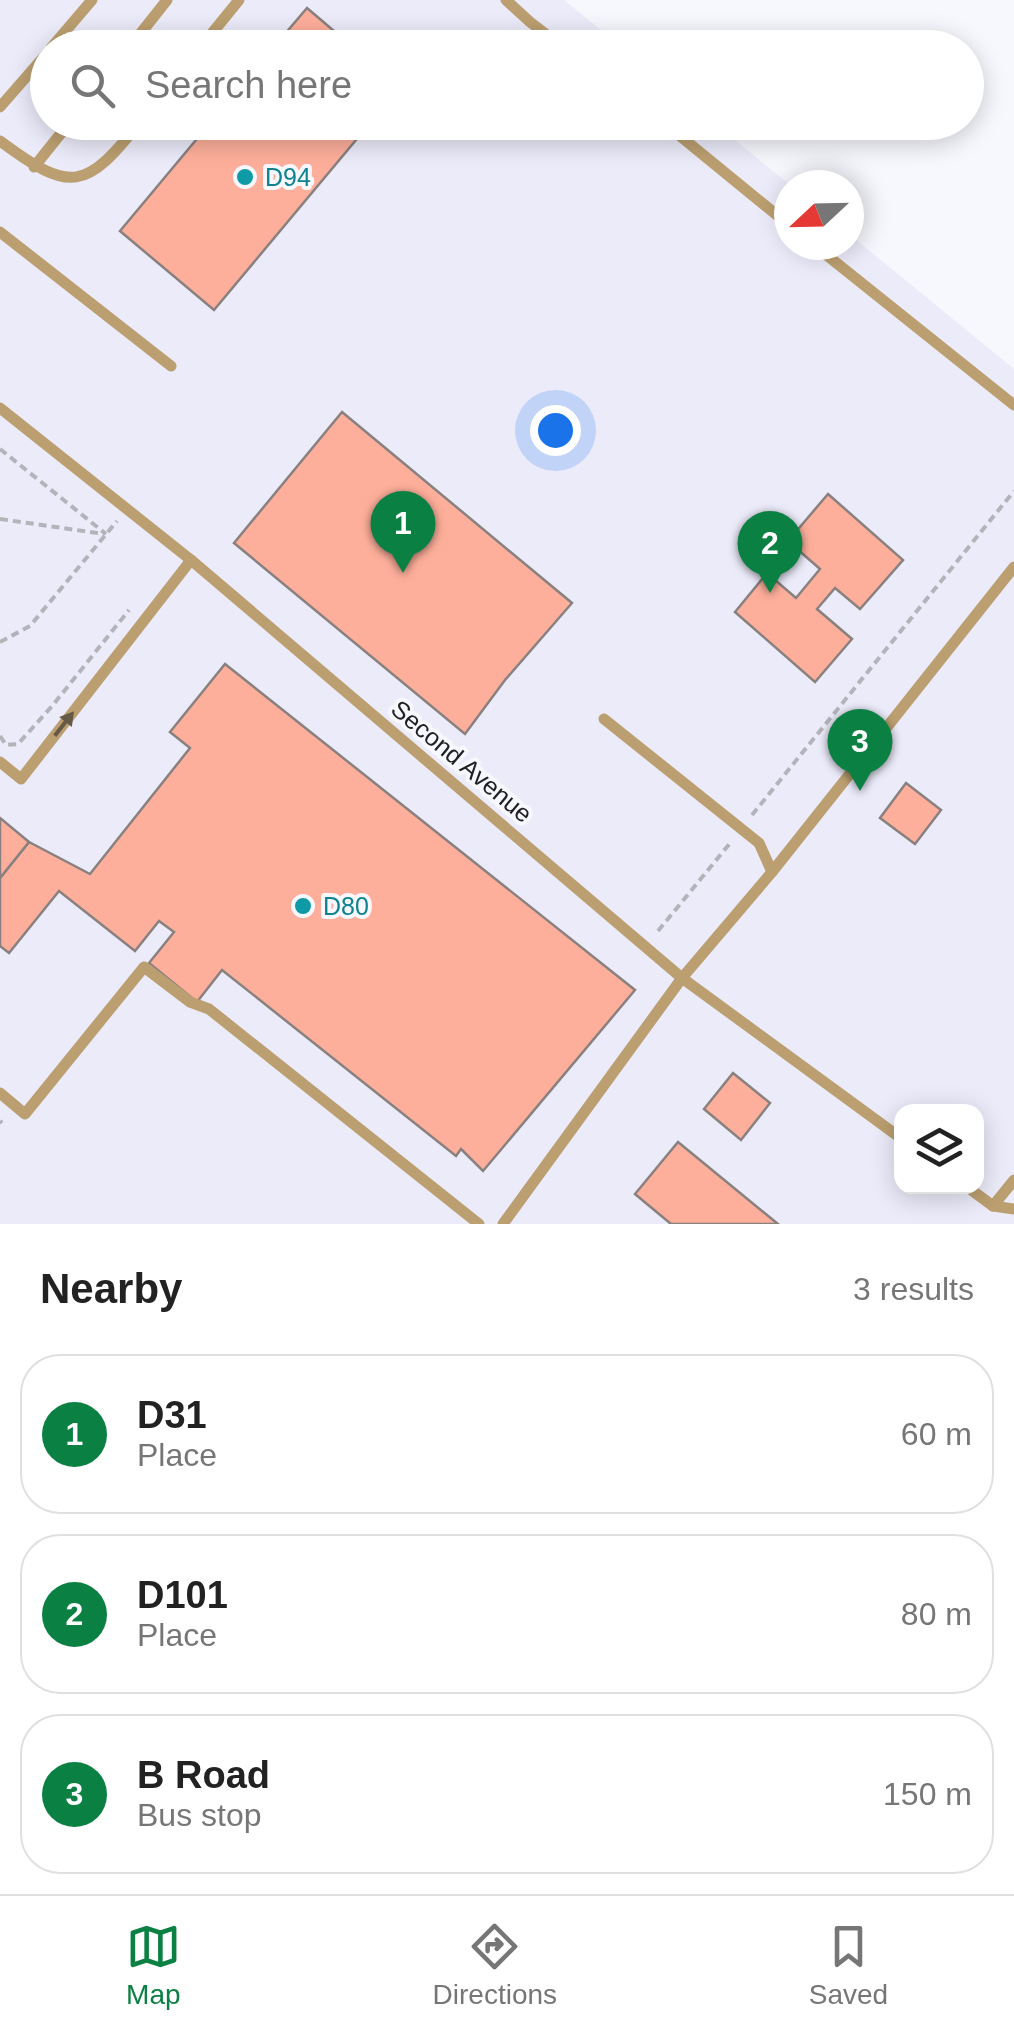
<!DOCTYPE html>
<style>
:root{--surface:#fff;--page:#f2f2f2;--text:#222;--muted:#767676;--line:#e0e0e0;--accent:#0b8043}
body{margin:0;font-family:Helvetica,sans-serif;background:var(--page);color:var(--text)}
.controls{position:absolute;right:30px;bottom:30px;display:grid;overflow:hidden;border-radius:20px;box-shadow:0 5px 25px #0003}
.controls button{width:90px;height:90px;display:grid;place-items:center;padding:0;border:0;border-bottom:2px solid var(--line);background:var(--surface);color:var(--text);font:50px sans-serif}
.compass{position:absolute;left:774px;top:170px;width:90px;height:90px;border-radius:50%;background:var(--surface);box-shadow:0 5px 25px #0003;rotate:248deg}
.you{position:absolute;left:555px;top:430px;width:35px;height:35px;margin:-25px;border:8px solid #fff;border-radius:50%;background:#1a73e8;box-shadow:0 0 0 15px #1a73e833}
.badge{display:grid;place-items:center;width:65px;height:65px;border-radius:50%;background:var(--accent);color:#fff;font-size:32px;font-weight:700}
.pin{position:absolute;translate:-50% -82px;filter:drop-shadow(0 2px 5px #0008)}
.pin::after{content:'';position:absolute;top:52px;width:35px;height:30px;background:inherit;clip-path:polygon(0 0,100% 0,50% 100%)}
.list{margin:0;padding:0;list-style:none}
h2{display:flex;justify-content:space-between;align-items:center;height:130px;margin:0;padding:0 40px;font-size:42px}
h2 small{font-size:32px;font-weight:400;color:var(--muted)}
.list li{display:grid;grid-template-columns:65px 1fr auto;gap:30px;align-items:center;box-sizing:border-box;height:160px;margin:0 20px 20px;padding:0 20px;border:2px solid var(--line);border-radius:40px}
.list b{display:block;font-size:38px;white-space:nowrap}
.list p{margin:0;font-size:32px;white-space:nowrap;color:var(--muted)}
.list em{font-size:32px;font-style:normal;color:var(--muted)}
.icon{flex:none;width:55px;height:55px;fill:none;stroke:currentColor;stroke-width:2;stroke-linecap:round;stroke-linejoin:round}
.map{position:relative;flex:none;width:1014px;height:1224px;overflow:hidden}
.search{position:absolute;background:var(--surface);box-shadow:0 5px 25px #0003;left:30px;right:30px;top:30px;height:110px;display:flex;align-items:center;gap:25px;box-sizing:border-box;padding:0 35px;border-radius:55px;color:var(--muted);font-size:38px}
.sheet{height:670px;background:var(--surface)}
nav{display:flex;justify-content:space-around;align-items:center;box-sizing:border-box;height:140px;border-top:2px solid var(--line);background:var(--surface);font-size:28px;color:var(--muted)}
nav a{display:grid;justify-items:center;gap:5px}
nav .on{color:var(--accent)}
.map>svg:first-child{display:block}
.built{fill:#ecebfa;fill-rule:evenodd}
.building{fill:#feaf9b;stroke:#89817f;stroke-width:2.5}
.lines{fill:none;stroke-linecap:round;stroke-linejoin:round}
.path{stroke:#b3b3b9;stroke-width:4;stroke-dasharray:8 5;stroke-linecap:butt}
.lane{stroke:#bb9f70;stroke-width:11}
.oneway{fill:#665945}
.culture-dot{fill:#0f9aa8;stroke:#f7f7fe;stroke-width:4}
.labels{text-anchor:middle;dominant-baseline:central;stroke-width:8;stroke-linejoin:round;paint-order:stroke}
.culture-label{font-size:25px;fill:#0d838f;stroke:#f7f7fe;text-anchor:start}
.street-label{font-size:25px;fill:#202022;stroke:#f7f7fe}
</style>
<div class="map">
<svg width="1014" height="1224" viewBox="0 0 1014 1224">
<rect width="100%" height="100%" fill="#f7f7fe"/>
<!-- built -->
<path class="built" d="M0,0H564L622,47L48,48V122L714,123L790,185L789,245H849V234L1014,369V1224H0ZM902,1112H976V1186H902Z"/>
<!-- building -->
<g class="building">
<polygon points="307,8 354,48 273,48"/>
<polygon points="211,122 371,122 214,310 120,231"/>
<polygon points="342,412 572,603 505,680 465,734 234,543"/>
<polygon points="828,494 903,560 860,609 835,588 817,609 852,639 815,682 735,612 767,573 796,598 820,569 788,541"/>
<polygon points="225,664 635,990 483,1171 461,1149 456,1156 222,970 197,1002 149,963 174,932 159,921 135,951 59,891 9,953 0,946 0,878 29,842 90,874 190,748 170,732"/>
<polygon points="906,783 941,810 915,844 880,818"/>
<polygon points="0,818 29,842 0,878"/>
<polygon points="733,1073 770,1103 741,1140 704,1109"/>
<polygon points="678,1142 778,1224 671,1224 635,1194"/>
</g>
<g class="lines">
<!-- path -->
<g class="path">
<polyline points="0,449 106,534"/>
<polyline points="0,519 104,534"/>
<polyline points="0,642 30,626 117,521"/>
<polyline points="0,736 6,745 18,744 53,705 129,610"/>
<polyline points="752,815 1014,491"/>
<polyline points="658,931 731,842"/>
<polyline points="0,1121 2,1123"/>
</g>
<!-- lane -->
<g class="lane">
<polyline points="506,0 530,22 564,48"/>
<polyline points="51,48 92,0"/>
<polyline points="129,48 167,0"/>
<polyline points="200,48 239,0"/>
<polyline points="0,107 48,52"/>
<polyline points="663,122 789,225"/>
<path d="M0,141C71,194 86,190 140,122"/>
<polyline points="34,167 70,122"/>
<polyline points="0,232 171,366"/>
<polyline points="814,245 1014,405"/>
<polyline points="0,408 191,560 682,978 902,1139"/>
<polyline points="604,719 759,843 772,872"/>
<polyline points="0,762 21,779 191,560"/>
<polyline points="0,1093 25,1114 144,967 190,1002 209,1009 479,1224"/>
<polyline points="966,1186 993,1206 1014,1209"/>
<polyline points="993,1206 1014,1180"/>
<polyline points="503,1224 682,978 772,872 1014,567"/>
</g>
</g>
<!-- one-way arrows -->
<defs><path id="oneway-solid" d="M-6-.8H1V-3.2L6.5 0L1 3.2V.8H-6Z" transform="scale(2.5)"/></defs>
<use class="oneway" href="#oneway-solid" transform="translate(64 724) rotate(-52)"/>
<!-- markers -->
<g class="culture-dot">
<circle cx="245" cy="177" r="10"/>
<circle cx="303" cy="906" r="10"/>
</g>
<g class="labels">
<!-- culture labels -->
<g class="culture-label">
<text x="265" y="177">D94</text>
<text x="323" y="906">D80</text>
</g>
<!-- street labels -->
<g class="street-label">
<text transform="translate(462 761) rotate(40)">Second Avenue</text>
</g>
</g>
</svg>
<div class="controls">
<button><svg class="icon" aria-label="layers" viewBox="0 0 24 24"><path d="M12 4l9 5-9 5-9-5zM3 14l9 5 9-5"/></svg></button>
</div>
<svg class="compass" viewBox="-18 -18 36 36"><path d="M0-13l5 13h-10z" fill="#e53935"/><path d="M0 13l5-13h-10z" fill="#767676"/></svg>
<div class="you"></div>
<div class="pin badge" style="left:403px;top:573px">1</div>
<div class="pin badge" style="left:770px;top:593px">2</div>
<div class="pin badge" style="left:860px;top:791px">3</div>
<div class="search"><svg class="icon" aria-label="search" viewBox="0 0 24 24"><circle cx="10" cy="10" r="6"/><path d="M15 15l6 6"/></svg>Search here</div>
</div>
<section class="sheet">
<h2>Nearby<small>3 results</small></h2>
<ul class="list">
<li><span class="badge">1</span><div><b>D31</b><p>Place</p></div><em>60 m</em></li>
<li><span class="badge">2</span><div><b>D101</b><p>Place</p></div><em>80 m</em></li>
<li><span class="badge">3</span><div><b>B Road</b><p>Bus stop</p></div><em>150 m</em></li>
</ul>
</section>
<nav>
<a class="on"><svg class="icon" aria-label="map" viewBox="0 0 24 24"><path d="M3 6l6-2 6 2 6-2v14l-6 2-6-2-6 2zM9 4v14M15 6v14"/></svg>Map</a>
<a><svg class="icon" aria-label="directions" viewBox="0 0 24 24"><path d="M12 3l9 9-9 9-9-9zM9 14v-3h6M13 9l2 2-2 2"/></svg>Directions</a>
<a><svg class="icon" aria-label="saved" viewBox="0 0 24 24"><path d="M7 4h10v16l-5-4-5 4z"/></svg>Saved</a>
</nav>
